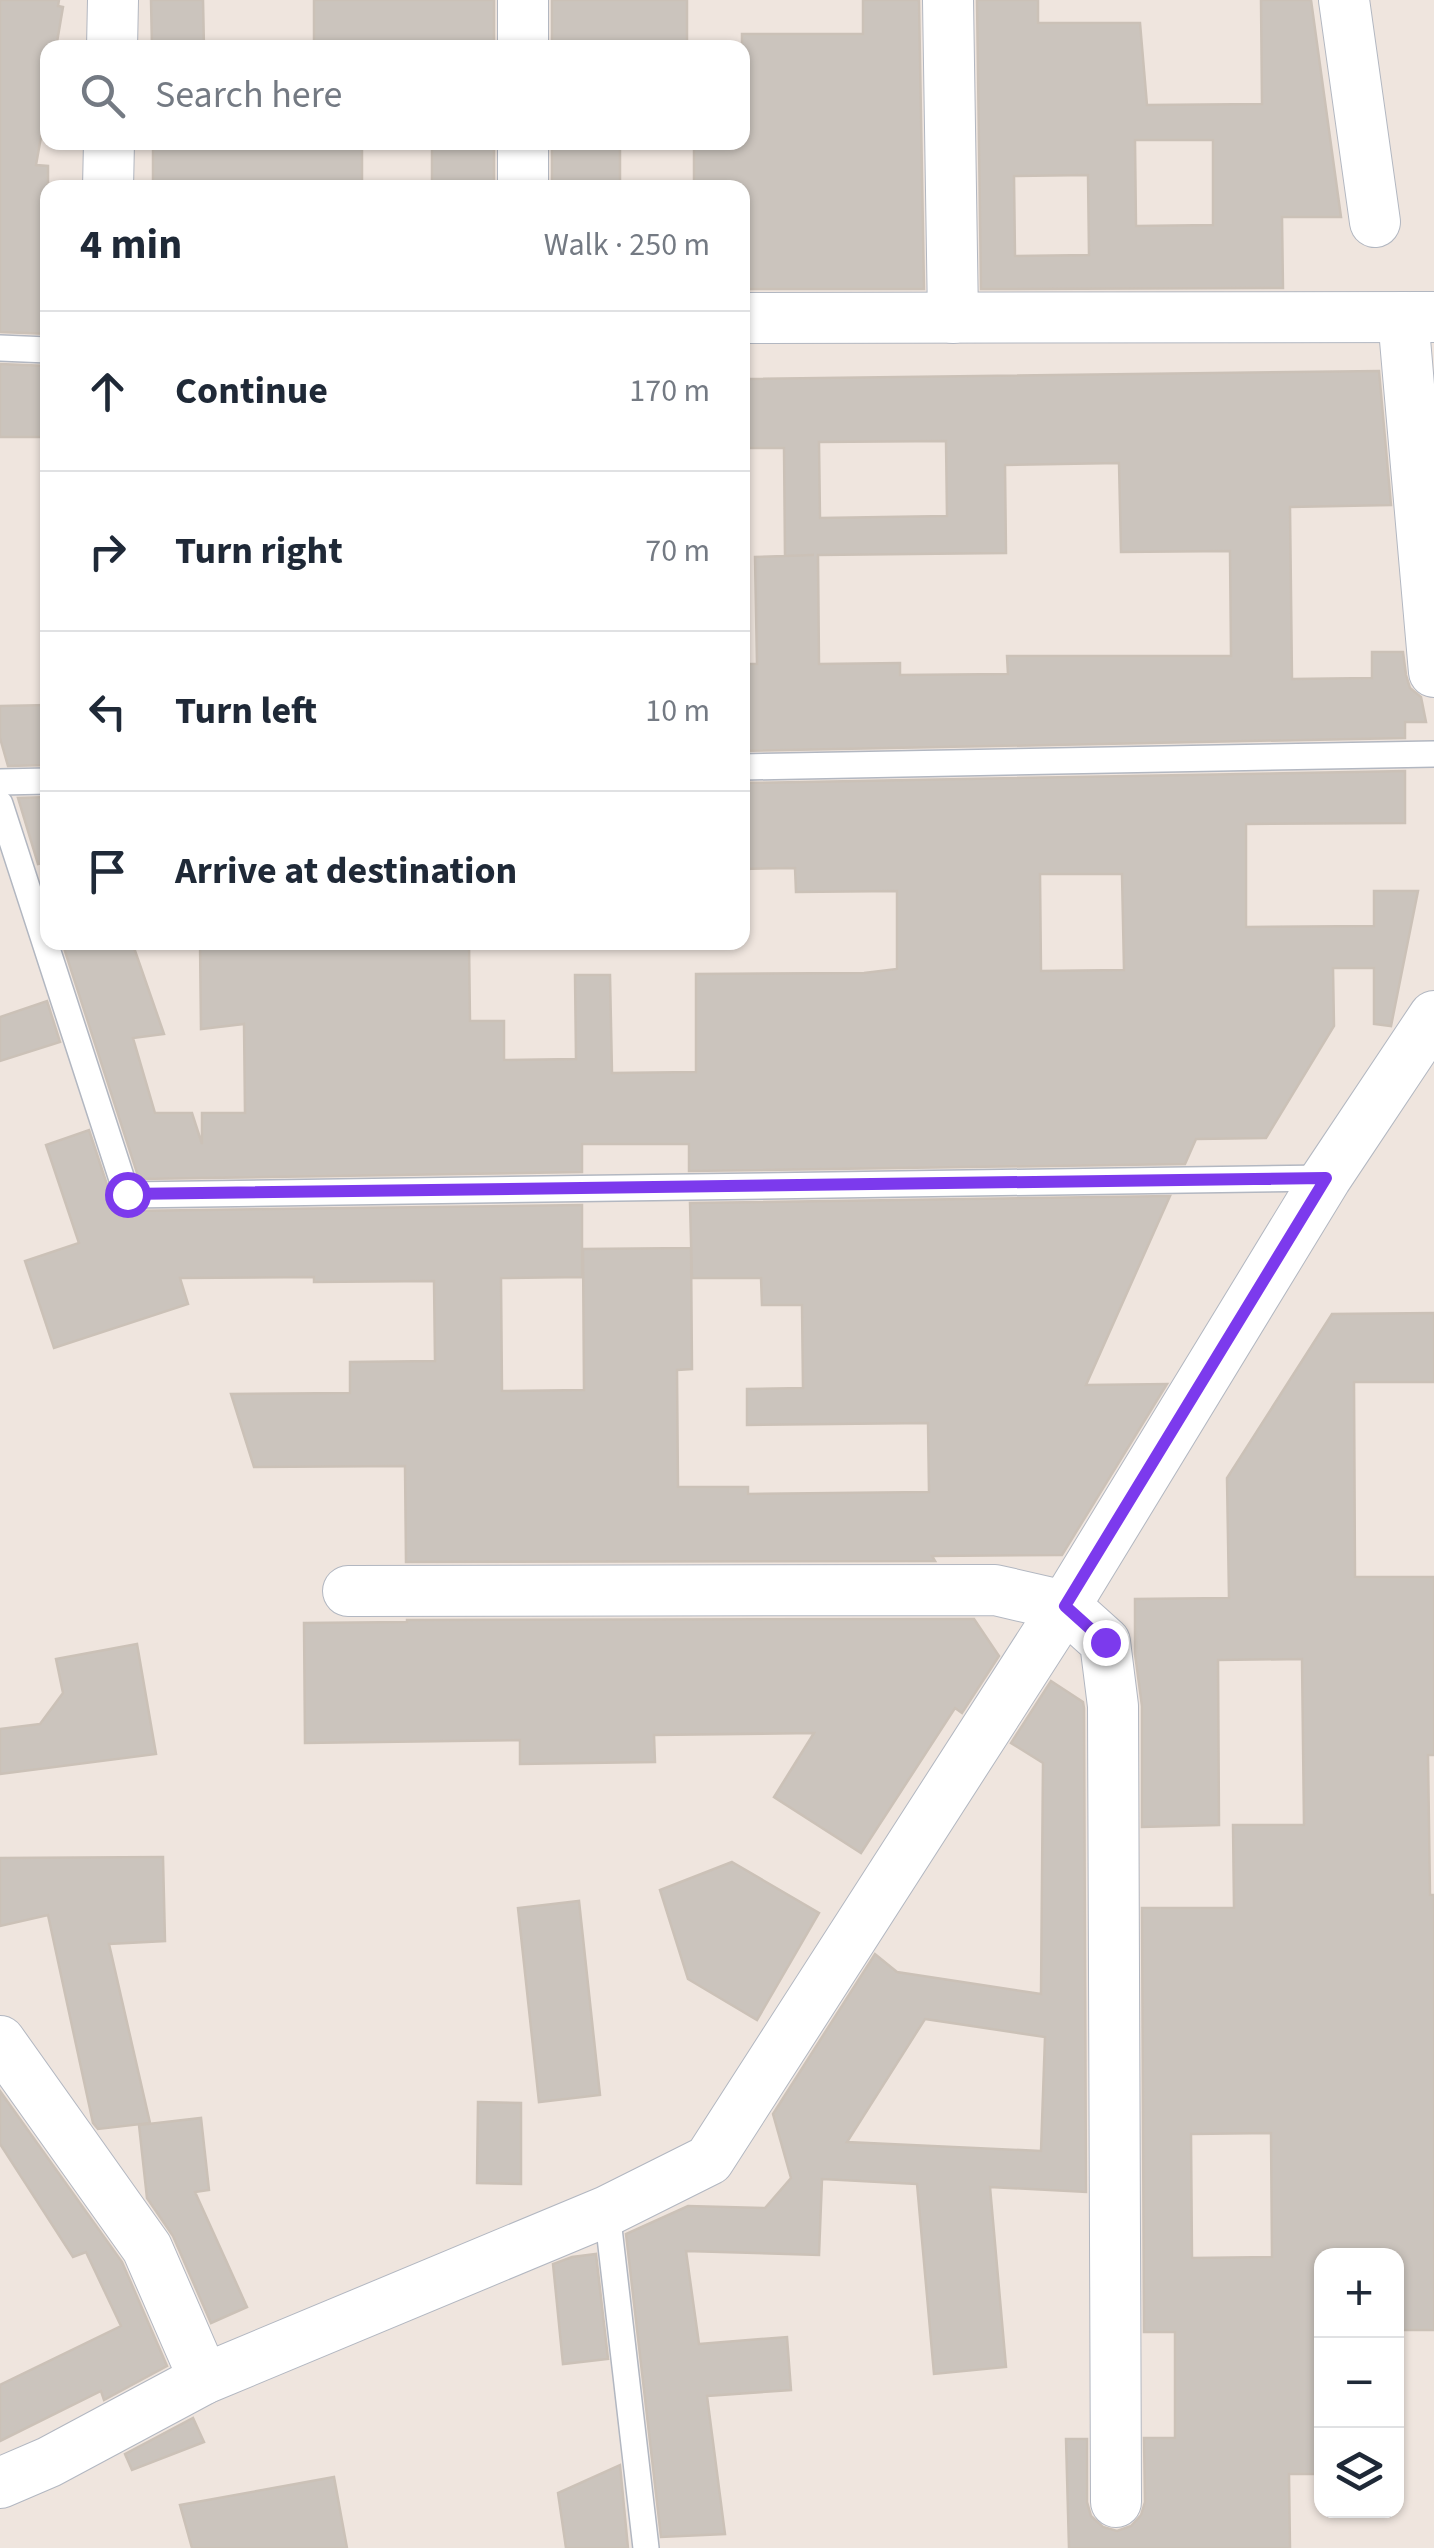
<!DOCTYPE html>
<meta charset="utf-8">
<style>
:root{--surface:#fff;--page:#f6f6f7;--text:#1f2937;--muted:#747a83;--line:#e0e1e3}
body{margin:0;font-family:"Source Sans 3",sans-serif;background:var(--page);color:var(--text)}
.controls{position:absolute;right:30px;bottom:30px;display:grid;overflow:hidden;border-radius:20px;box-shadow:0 2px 8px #0004}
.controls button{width:90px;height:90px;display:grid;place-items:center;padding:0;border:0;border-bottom:2px solid var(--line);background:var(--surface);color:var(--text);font:50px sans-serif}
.stop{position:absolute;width:30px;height:30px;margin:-22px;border:8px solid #7c3aed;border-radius:50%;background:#fff}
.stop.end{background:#7c3aed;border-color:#fff;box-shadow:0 2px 10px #0008}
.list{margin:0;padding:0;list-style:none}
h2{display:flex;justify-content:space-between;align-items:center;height:130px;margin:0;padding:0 40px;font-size:42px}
h2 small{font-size:32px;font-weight:400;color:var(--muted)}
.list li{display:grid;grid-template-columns:65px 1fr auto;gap:30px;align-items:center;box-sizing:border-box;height:160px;padding:0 40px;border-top:2px solid var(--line)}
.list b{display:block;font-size:38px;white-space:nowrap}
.list em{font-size:32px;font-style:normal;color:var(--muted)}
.icon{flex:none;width:55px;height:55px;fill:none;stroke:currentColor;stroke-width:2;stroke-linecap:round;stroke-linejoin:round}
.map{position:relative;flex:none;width:1434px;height:2548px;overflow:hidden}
.search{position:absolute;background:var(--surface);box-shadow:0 2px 8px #0004;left:40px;top:40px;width:710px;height:110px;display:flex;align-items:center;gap:25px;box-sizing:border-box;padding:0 35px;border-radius:20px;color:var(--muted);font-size:38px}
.panel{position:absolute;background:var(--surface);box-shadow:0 2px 8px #0004;left:40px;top:180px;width:710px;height:770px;border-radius:20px}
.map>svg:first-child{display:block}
.building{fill:#cbc4bd;stroke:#cbc1b7;stroke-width:2.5;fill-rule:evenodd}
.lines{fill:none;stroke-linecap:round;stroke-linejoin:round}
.lane-casing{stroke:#b2b7c1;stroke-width:28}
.street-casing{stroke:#b2b7c1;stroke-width:52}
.lane{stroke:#fff;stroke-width:25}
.street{stroke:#fff;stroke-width:50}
.route{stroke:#7c3aed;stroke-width:12}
</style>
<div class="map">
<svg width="1434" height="2548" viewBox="0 0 1434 2548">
<rect width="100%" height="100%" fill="#efe5de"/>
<!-- building -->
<g class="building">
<polygon points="0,0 59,0 58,6 63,7 56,48 48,48 48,98 36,165 48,166 48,334 0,332"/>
<polygon points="151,0 203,0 204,48 152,48"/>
<rect x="314" y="0" width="180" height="48"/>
<rect x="552" y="0" width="135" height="48"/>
<polygon points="863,0 919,0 924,289 742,289 742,188 694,188 694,142 742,142 742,34 863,34"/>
<path d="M977,0H1038V23H1140L1147,105L1262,104L1261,0H1311L1341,217H1282L1283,288L981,289ZM1135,140H1213V225L1136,226ZM1088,175L1089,255L1015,256L1014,176Z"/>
<rect x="153" y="142" width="209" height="46"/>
<rect x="432" y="142" width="62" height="46"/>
<rect x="552" y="142" width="68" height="46"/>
<polygon points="0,364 48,366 48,437 0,437"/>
<path d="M1379,371L1391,505L1290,507L1292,679L1372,678V652H1403L1406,675L1410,688L1421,697L1426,722H1405V738L742,751V664H757L755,557L814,555L785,556L784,448H742V379ZM946,441L947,516L820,518L819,442ZM1119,463L1121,552L1230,551L1231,656H1007L1008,674L900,675V663L819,664L818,555L1006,553L1005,465Z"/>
<polygon points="48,705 48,765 8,766 0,738 0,706"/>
<path d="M1405,771V823L1246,824V927L1374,926V891H1418L1391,1026L1374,1024V968H1333L1334,1026L1266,1138L1196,1139L1185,1164L689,1171V1144H582V1172L139,1179L62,942H132L164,1034L133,1038L155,1113H192L202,1144V1113H245L244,1024L201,1029L200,942H469L470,1021H504V1060L576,1059L575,975H610L612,1073L696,1072V974L864,973L897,969V891L796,892L795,868L742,869V783ZM1040,874H1122L1124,970L1041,971Z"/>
<polygon points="48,797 48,862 38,864 18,798"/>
<polygon points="47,1001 60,1042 0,1061 0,1017"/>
<polygon points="89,1130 112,1200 117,1207 126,1211 582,1205 582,1277 501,1278 502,1391 584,1390 583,1249 691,1248 692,1369 677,1370 678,1487 748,1487 748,1494 929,1492 928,1423 747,1425 747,1389 803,1388 802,1305 762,1305 761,1278 692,1278 690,1203 1170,1196 1086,1385 1167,1384 1062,1555 932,1556 935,1561 406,1562 405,1466 254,1467 231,1394 350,1393 350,1362 435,1361 434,1281 314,1282 314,1277 180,1278 188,1304 54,1348 25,1261 79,1243 46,1145"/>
<path d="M1434,1313V1382H1354L1355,1577H1434V1755H1428L1430,1895H1434V2330H1396V2256H1322V2474H1289L1290,2548H1069L1066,2439H1087V2502L1091,2516L1103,2527L1117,2531L1131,2526L1141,2515L1145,2502L1144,2438H1175V2332H1144L1142,1908H1234L1233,1825H1304L1302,1659L1218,1660L1219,1825L1142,1827V1706L1135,1654V1599L1229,1598L1227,1478L1332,1314ZM1271,2133L1272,2257L1192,2258L1191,2134Z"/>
<polygon points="974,1619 999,1656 962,1713 955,1708 861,1853 774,1797 814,1733 654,1735 655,1762 520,1764 520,1740 305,1743 304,1623 407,1622 407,1620"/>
<polygon points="137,1644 156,1754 0,1774 0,1729 40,1724 63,1693 56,1659"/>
<path d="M1051,1681L1083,1702L1084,1708L1086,2192L990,2187L1006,2367L934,2374L917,2184L822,2179L819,2255L686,2251L699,2344L787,2337L791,2390L707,2396L725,2534L661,2537L626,2234L688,2206L765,2208L791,2178L773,2114L875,1954L897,1972L1041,1994L1043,1763L1011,1743ZM925,2019L1045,2037L1041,2151L847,2142Z"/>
<polygon points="163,1857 165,1941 109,1944 150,2123 98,2129 93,2123 48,1915 0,1926 0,1858"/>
<polygon points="732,1862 819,1913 757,2020 688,1979 660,1890"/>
<polygon points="579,1901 600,2095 539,2102 518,1908"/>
<polygon points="0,2091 122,2262 167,2366 104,2400 101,2391 0,2441 0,2385 121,2326 86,2252 73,2257 0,2144"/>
<polygon points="478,2102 521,2103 521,2184 477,2183"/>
<polygon points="201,2118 209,2190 195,2192 247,2307 211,2323 173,2236 147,2198 139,2125"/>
<polygon points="596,2254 608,2359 563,2364 553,2264 572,2257"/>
<polygon points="193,2418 204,2442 132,2470 125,2454"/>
<polygon points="620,2465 628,2548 566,2548 558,2493"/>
<polygon points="334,2477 347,2548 192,2548 180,2505"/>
</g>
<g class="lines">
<defs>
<g id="lane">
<polyline points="0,348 48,350"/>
<polyline points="742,767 1434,754"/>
<polyline points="0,782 48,781"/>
<polyline points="0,804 127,1195 1326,1178"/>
<polyline points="607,2211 646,2548"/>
</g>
<g id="street">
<polyline points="948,0 953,318"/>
<polyline points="1344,0 1375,222"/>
<polyline points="112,48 113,0"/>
<polyline points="523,48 523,0"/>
<polyline points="108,188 109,142"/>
<polyline points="523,188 523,142"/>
<polyline points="1403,317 1434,672"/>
<polyline points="742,318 1434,317"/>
<polyline points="348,1591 995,1590 1065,1606 1105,1642 1113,1706 1116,2502"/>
<polyline points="0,2041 147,2248 204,2379"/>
<polyline points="0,2483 49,2462 204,2379 607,2211 709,2160 1065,1606 1326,1178 1434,1016"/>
</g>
</defs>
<!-- lane casing -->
<use href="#lane" class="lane-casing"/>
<!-- street casing -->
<use href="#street" class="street-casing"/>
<!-- lane -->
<use href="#lane" class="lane"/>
<!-- street -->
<use href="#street" class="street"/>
</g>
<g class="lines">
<!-- route -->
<polyline class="route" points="127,1194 1326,1178 1065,1606 1105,1642"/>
</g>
</svg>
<div class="controls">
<button>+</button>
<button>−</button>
<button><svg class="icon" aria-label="layers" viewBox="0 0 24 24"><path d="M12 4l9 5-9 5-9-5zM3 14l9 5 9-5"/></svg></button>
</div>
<div class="stop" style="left:127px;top:1194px"></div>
<div class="stop end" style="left:1105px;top:1642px"></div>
<div class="search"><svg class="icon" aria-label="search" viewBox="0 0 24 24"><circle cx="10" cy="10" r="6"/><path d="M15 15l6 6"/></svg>Search here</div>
<section class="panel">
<h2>4 min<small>Walk · 250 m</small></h2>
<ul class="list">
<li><svg class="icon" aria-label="ahead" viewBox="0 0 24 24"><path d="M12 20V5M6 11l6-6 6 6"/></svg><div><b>Continue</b></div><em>170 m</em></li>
<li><svg class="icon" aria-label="right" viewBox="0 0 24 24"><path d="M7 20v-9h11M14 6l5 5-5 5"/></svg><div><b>Turn right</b></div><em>70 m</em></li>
<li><svg class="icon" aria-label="left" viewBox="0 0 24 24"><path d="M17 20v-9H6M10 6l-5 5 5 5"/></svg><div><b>Turn left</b></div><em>10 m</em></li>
<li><svg class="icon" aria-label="arrive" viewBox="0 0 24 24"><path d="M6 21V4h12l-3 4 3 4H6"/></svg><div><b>Arrive at destination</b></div></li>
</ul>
</section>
</div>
